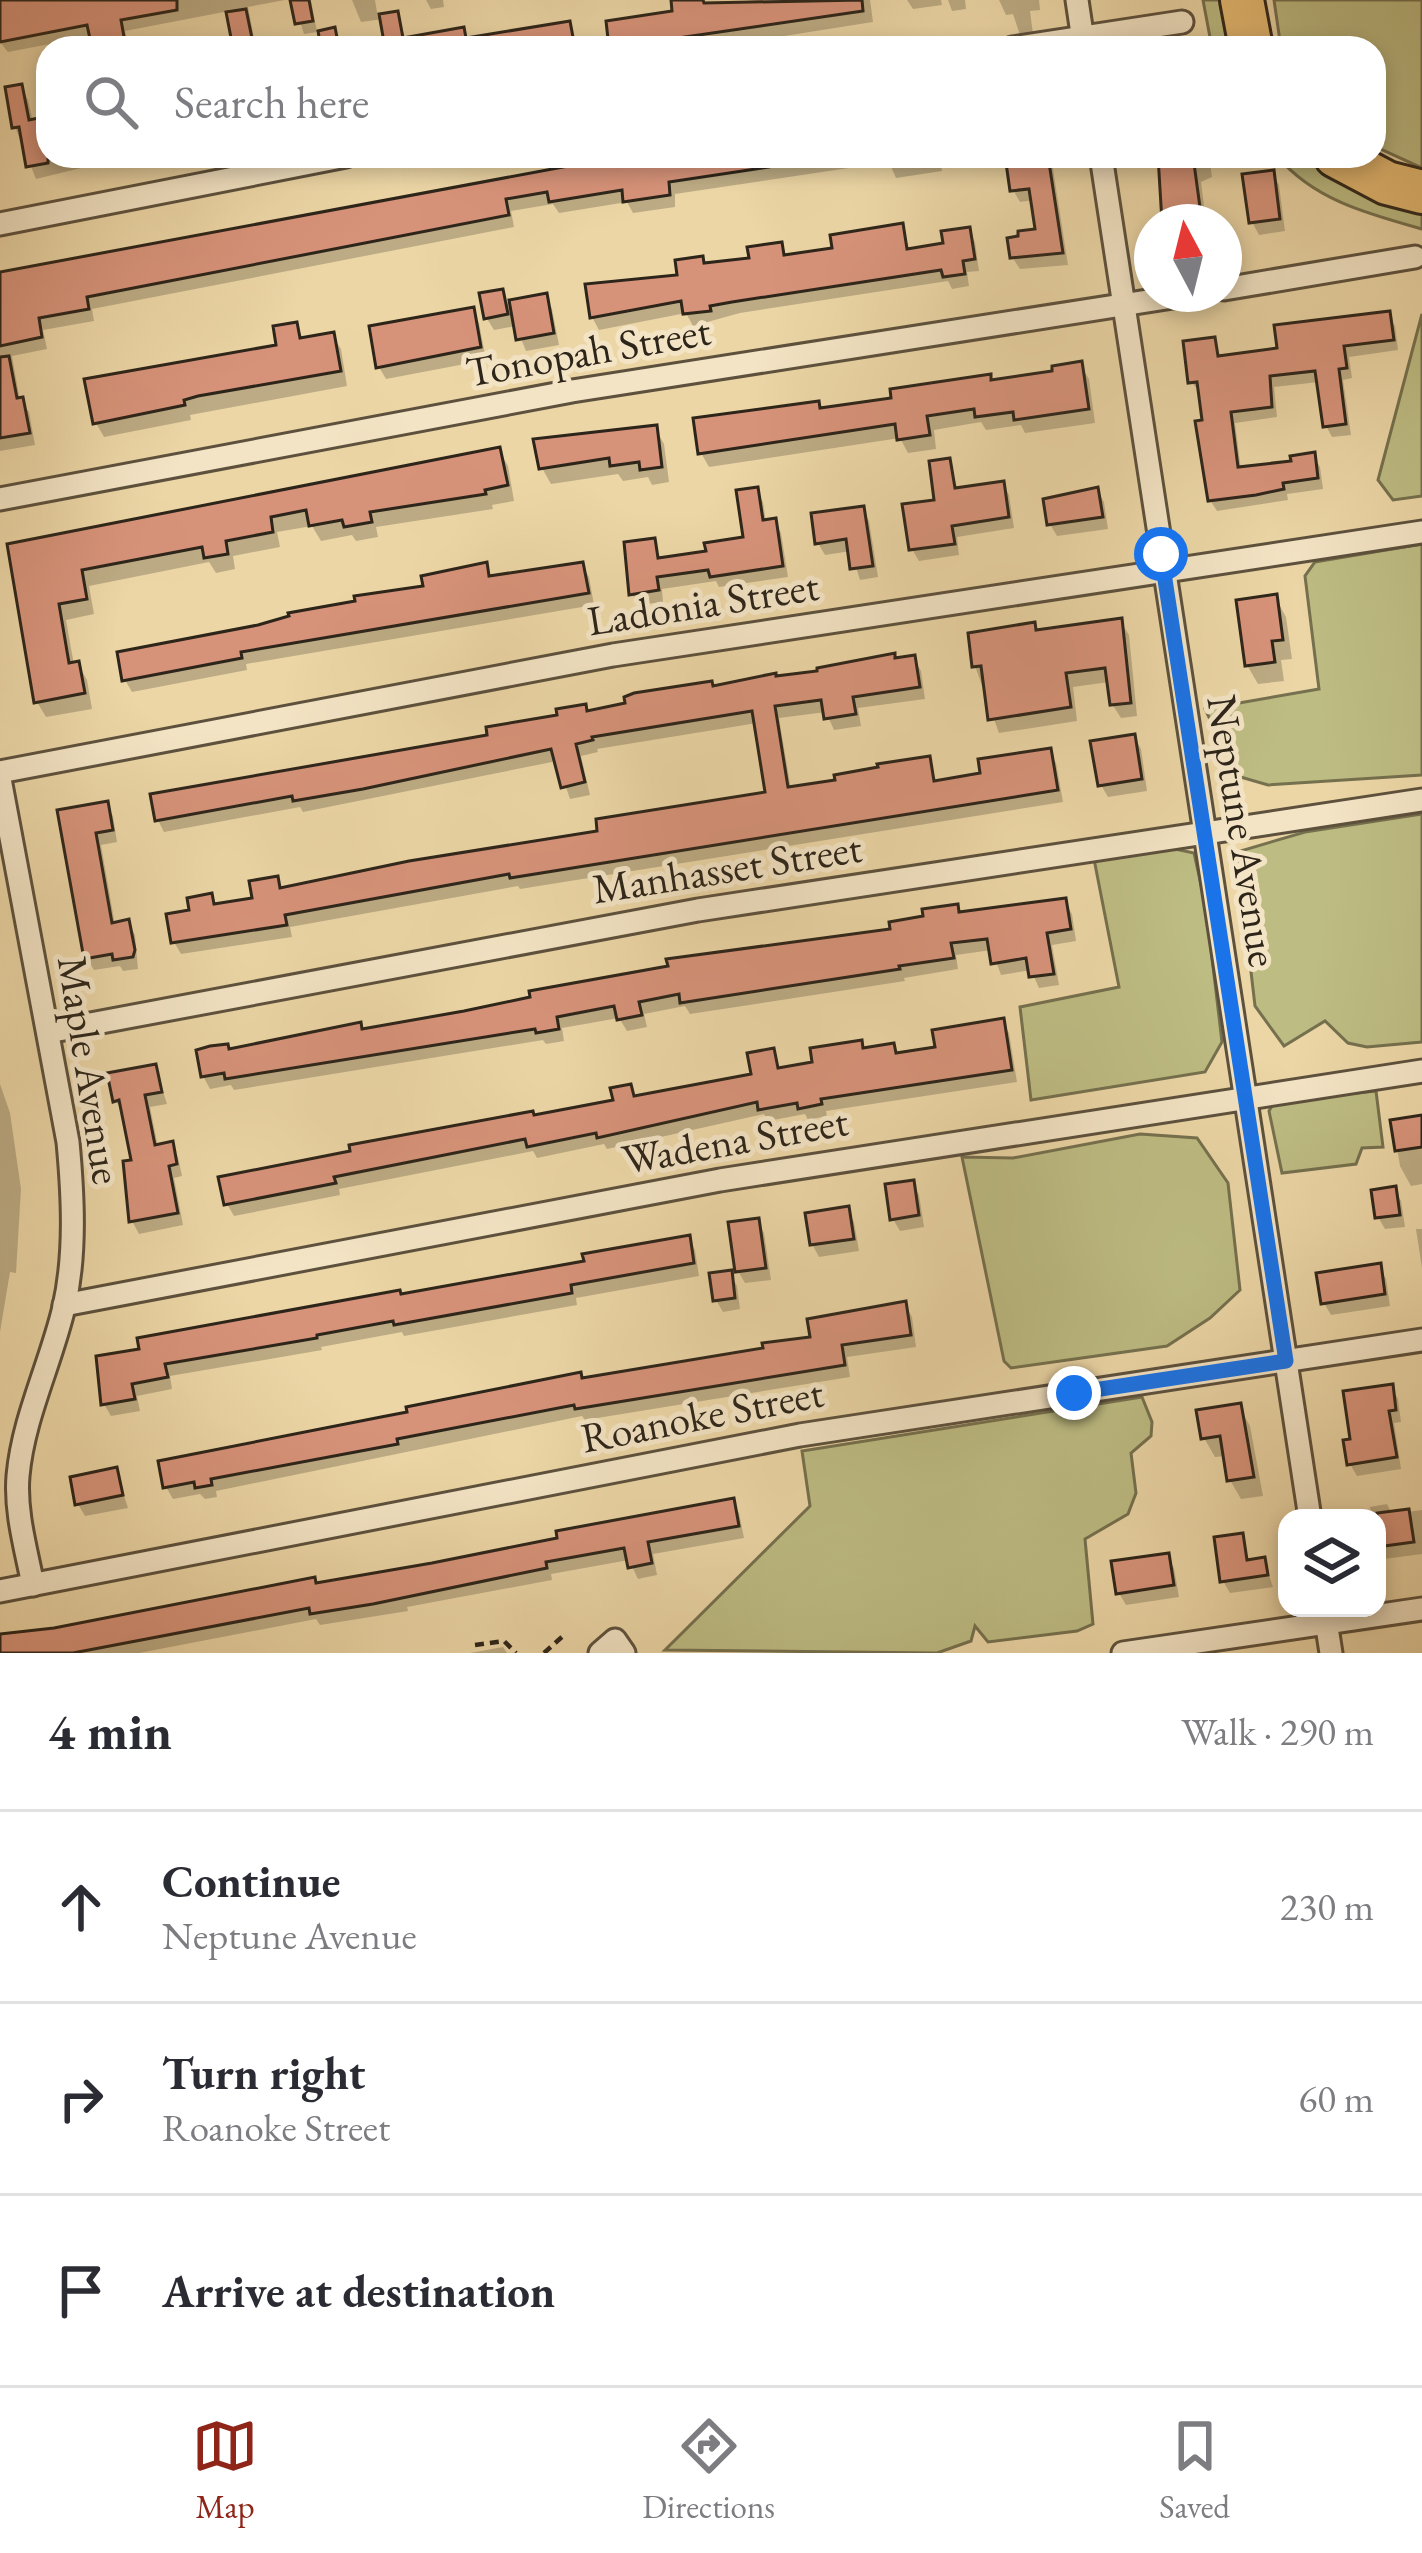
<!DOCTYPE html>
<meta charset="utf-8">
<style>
:root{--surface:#fff;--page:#f7f7f7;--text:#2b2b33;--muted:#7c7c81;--line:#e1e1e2;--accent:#8f2418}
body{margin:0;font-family:"EB Garamond",serif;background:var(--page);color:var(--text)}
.controls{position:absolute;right:36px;bottom:36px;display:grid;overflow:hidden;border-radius:24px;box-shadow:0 6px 18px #0003}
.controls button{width:108px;height:108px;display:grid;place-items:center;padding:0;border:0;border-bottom:3px solid var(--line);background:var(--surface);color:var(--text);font:60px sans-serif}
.compass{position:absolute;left:1134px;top:204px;width:108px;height:108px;border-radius:50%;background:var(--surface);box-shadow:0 6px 18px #0003;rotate:353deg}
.stop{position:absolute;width:36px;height:36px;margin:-27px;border:9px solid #1a73e8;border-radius:50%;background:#fff}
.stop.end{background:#1a73e8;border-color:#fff;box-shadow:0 3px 12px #0008}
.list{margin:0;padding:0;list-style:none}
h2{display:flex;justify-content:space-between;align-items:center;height:156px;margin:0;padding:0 48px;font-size:51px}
h2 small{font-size:39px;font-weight:400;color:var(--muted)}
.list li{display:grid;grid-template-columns:78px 1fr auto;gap:36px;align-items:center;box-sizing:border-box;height:192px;padding:0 48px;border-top:3px solid var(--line)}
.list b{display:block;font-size:45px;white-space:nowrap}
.list p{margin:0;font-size:39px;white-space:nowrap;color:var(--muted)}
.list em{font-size:39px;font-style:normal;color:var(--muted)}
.icon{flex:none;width:66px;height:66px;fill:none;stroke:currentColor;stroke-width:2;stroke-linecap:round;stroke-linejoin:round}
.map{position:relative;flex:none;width:1422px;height:1653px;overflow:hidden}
.search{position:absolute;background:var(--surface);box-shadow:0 6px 18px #0003;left:36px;right:36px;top:36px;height:132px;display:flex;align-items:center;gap:30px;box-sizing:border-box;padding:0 42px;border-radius:36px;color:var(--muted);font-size:45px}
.sheet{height:732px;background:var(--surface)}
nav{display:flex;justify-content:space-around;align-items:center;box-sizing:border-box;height:168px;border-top:3px solid var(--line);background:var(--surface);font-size:33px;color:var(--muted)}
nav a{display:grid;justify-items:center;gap:6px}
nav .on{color:var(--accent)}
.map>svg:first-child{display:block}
.green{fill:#bdbc83;stroke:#75704e;stroke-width:3}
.shadow{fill:#0003}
.building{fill:#d7937a;stroke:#2d251a;stroke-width:3}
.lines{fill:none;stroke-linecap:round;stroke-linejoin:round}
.minor-casing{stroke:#5d513d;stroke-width:27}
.motorway-casing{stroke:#2d251a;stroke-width:48}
.path{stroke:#2d251a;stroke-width:4.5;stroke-dasharray:9 6;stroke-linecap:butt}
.minor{stroke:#f3e4c5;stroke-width:21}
.motorway{stroke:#e6bb73;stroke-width:42}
.route{stroke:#1a73e8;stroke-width:15}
.labels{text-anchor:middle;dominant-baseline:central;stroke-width:10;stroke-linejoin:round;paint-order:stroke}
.street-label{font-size:42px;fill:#2d251a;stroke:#f3e4c5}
</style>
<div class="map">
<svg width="1422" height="1653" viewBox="0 0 1422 1653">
<rect width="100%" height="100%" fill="#ecd6a6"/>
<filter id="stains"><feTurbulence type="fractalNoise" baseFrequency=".00167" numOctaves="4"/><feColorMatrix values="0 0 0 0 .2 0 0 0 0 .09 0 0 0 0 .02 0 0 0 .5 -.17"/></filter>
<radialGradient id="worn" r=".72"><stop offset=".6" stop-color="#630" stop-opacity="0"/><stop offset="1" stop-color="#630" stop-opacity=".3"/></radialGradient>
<!-- green -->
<g class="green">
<polygon points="1203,0 1233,0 1245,48 1212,48"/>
<polygon points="1274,0 1422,0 1422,168 1374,146 1374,48 1281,48"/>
<path d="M1277,156H1307L1375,193L1422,200V229C1368,214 1314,200 1277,156Z"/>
<polygon points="1422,314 1422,496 1393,500 1378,480"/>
<polygon points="1422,544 1422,775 1268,785 1237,776 1205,709 1319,689 1305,576 1315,562"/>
<polygon points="1422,814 1422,1042 1367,1047 1348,1043 1325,1021 1284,1046 1255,1006 1237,852 1305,832"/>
<polygon points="1175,849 1194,853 1206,907 1222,1042 1205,1072 1031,1100 1020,1007 1119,987 1094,859"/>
<polygon points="1376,1091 1383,1147 1362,1148 1356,1164 1282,1173 1269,1111 1275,1101"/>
<polygon points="1140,1134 1197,1138 1228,1183 1240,1290 1210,1318 1167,1346 1011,1368 1004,1361 962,1157 1013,1158"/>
<polygon points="1142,1397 1152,1422 1151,1436 1131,1453 1136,1493 1128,1514 1085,1539 1093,1624 1077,1631 988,1642 975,1626 971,1641 937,1653 665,1650 810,1506 802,1451"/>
</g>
<!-- shadow -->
<g class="shadow">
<polygon points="22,0 285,0 248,7 256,48 239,48 229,11 125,31 129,48 95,48 92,36 8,52 0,42 0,4"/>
<polygon points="293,0 311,0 317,32 304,34"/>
<polygon points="352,0 375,0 378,18 397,14 406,40 462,30 469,41 569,24 578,48 388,48 383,19 361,22"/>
<polygon points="426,0 443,0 444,7 431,9"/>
<polygon points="686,0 702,0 706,6 756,0 870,0 873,22 708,48 612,48 609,23 676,14"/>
<polygon points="907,0 941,0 942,5 913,9"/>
<polygon points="948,0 965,0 966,9 952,11"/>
<polygon points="999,0 1039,0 1040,10 1030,11 1034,42 1023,44 1013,14 1006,15"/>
<polygon points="21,87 28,100 33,122 48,120 48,156 130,156 36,179 15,127"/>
<polygon points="627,156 965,156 965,160 941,164 942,171 896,178 889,162 675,194 675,207 633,213 627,202 559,213 553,204 511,211 514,227 92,309 94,321 43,330 47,349 12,356 20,401 29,412 35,445 0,451 0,276"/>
<polygon points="1008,156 1051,156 1068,265 1020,269 1012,257 1039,231 1034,200 1020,202 1013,190"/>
<polygon points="1160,156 1209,156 1212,177 1201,182 1206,222 1166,222"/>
<polygon points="1272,173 1279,185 1285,231 1259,235 1252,222"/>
<polygon points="901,226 910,251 946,246 968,230 975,242 979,271 967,272 969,286 952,289 948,281 740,313 693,326 686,313 599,330 592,317 705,266 752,260 780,245 788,258 836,251"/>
<polygon points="501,292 508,303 545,297 552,309 559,345 526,351 516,326 494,330 486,317"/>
<polygon points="472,311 479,323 486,360 386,379 379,367"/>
<polygon points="1388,315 1395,326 1398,350 1349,357 1352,378 1343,380 1351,435 1332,437 1326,426 1319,382 1274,387 1277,417 1235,423 1241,470 1294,464 1313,455 1320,467 1323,489 1287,494 1288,500 1217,511 1210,500 1201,393 1191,382 1214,340 1221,358 1280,351"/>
<polygon points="295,325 304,340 332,335 341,349 347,386 190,415 191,420 104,437 96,423 279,347"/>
<polygon points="1080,365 1089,379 1095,423 1025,433 1021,425 986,430 981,422 934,430 936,449 908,453 900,438 709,467 701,453 821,411 1056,374"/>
<polygon points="655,428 664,444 669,482 652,485 648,477 623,481 618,474 551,484 542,468"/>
<polygon points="499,450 508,466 514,501 492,505 493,509 376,527 378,537 356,541 352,535 321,541 312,526 277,532 280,547 233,556 235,569 216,573 209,562 89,586 94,614 66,620 74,665 78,664 87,680 92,709 46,717 37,702 10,547"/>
<polygon points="949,461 958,491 1003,484 1009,495 1014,528 957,537 959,555 919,561 912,549 938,502"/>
<polygon points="756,490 763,502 766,522 775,521 781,533 788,577 719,587 716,581 662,589 663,602 639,605 632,594 653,541 661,560 709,554 747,540"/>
<polygon points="1097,490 1104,502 1108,529 1057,536 1050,524"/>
<polygon points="862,509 869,521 878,577 860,580 851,551 825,555 818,543"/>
<polygon points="485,565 493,579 582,565 589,577 594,605 246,664 247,670 132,692 125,680 426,589"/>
<polygon points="1275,597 1286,617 1292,659 1281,660 1284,681 1258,684 1247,665"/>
<polygon points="1120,621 1129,635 1137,716 1121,718 1112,704 1109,682 1073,687 1077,721 999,733 975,666 1037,632"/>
<polygon points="914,659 921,671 925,699 858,708 861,726 834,730 826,712 779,718 791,790 838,782 928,759 937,783 984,775 1049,751 1056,763 1063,802 520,889 518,886 290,927 292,937 181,954 174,942 192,912 211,896 217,906 256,900 277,879 283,891 601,834 768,794 757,723 597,749 598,752 581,756 590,795 570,799 557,761 303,812 300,807 164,832 158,820 588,713 713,689"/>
<polygon points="1134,737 1141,749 1147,791 1108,797 1101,785"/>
<polygon points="106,804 113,816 117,842 101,845 115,925 128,923 135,935 138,969 123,971 120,966 94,970 87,958 61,812"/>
<polygon points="1065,902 1072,914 1076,941 1052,945 1059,985 1039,988 1031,970 1001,975 992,950 956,955 958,969 904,978 905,981 690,1014 685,1006 644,1014 647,1027 627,1031 619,1018 562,1028 564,1041 546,1044 543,1040 234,1090 231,1085 210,1089 203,1076 229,1052 363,1032 893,931 957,907 961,915"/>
<polygon points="1002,1021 1009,1033 1017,1082 826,1111 827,1116 808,1120 805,1114 768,1121 764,1114 607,1149 604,1144 537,1158 533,1151 339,1189 340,1195 234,1216 227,1204 616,1103 630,1087 636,1099 755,1077 772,1051 781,1071 893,1047 898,1056 938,1049"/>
<polygon points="155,1067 167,1104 150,1107 158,1147 171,1145 178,1157 182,1176 174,1178 183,1225 139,1234 132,1221 126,1164 134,1162 123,1113 116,1101"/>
<polygon points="0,1084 10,1113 21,1189 16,1273 10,1272 0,1332"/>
<polygon points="1422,1117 1422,1184 1411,1186 1400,1166 1393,1123"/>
<polygon points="912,1183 919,1195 924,1227 900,1231 893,1219"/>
<polygon points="1394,1189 1401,1201 1405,1227 1385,1229 1378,1217"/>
<polygon points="847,1209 854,1222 859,1251 819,1257 812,1244"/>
<polygon points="757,1221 764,1233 771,1280 745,1283 738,1271"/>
<polygon points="1416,1229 1422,1229 1422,1268"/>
<polygon points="688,1238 695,1250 699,1276 576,1298 577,1305 404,1336 402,1332 321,1347 322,1350 170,1376 172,1389 137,1396 140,1411 111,1416 104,1404 99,1359 587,1264"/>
<polygon points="1379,1267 1386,1279 1390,1306 1331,1315 1324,1303"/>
<polygon points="730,1273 737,1286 740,1309 723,1312 716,1300"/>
<polygon points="905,1305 912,1317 916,1347 847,1357 850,1377 585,1420 582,1416 216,1491 217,1497 205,1499 200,1494 173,1499 166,1487 583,1381 813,1339"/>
<polygon points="1391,1387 1398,1399 1401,1422 1394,1423 1401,1469 1357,1476 1350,1464 1353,1442"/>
<polygon points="1239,1407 1250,1426 1263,1496 1241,1499 1230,1480 1226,1456 1215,1457 1204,1438"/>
<polygon points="116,1471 128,1508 85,1516 78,1504"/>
<polygon points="732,1501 739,1513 744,1538 653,1554 657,1575 638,1579 629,1560 551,1574 552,1580 407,1607 408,1611 320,1625 316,1619 139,1653 0,1653 0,1640 432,1566"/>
<polygon points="1387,1504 1392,1514 1422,1510 1422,1554 1384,1559 1377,1548 1377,1518 1372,1518 1370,1507"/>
<polygon points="1241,1536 1250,1563 1264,1561 1273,1587 1230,1593 1223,1581"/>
<polygon points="1167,1556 1174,1568 1179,1597 1126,1605 1119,1593"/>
<polygon points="503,1647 507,1653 470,1653"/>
</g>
<!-- building -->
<g class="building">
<polygon points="0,0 177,0 177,10 121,20 126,48 92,48 87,25 0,42"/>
<polygon points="290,0 309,0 313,21 295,24"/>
<polygon points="671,0 703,0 704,3 862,0 863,11 609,48 606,21 672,11"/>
<polygon points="246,9 254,48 233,48 226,12"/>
<polygon points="398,11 403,38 464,27 466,38 570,21 575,48 385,48 379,14"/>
<polygon points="335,27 339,48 321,48 318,31"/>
<polygon points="22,84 29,120 48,116 48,163 26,167 19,127 12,128 5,87"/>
<polygon points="622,156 768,156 769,167 669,182 670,195 623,202 622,190 549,202 547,192 506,199 509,215 87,297 89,309 39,318 42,337 0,346 0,272"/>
<polygon points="1005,156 1048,156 1063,253 1010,258 1007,238 1018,236 1018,231 1035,229 1029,189 1010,191"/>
<polygon points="1158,156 1193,156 1202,222 1162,222"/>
<polygon points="1274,170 1280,219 1249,223 1242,174"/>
<polygon points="903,223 907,249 943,243 941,231 970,227 975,259 963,261 965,274 943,277 941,270 732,302 710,306 711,311 683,314 681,301 590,318 585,284 677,275 675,260 703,256 704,263 749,258 747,247 782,242 784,255 832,248 830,235"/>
<polygon points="503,289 508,314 484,319 479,293"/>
<polygon points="547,293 554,333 516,340 509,300"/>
<polygon points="474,307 481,347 376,368 369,326"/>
<polygon points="1390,311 1394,340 1344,346 1347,368 1339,369 1346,424 1323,427 1315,371 1270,376 1272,407 1231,412 1238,467 1291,461 1290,456 1315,452 1318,478 1283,483 1284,489 1256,495 1208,501 1195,421 1202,420 1197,382 1188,383 1183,341 1215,337 1218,356 1277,348 1274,325"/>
<polygon points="297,322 300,338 334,332 341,371 198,396 184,400 185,405 93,424 84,379 276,345 273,326"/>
<polygon points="9,356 17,398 23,397 30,433 0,438 0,357"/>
<polygon points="1082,361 1089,409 1014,420 1013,412 975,417 974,409 927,416 930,435 897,440 895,424 698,454 693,418 819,401 820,408 891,398 890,389 991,374 991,380 1052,371 1052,366"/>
<polygon points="657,425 662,467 640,470 639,462 610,466 609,458 539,469 533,439"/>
<polygon points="500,447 508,485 485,490 486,494 370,512 372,522 344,527 342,520 309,526 306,510 271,517 273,532 226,541 228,554 204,558 202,547 82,570 87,599 59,604 69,663 79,661 85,693 34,703 7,544"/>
<polygon points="950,458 955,488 1004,481 1009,517 952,526 955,544 909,550 902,504 934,500 929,461"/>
<polygon points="758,487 763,520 776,518 783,566 710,577 708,570 657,577 659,590 629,595 624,542 655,538 658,558 706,551 704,543 743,537 736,490"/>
<polygon points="1098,487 1103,517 1047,525 1043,499"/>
<polygon points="864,506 873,566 850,569 846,539 815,544 811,513"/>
<polygon points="487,562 489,576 583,562 589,593 241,652 242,658 122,681 117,652 258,625 289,616 288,613 355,601 354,596 423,586 421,576"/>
<polygon points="1277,594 1283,640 1272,641 1275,662 1245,666 1236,600"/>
<polygon points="1122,618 1131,703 1110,705 1105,668 1066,673 1071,707 988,720 981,666 972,667 968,633 1035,622 1036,630"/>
<polygon points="895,653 895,658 915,655 920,687 853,697 856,714 824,719 821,700 775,706 788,787 835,780 834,775 878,767 877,764 930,756 934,781 980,773 978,759 1051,748 1058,790 510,878 509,874 285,915 287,925 171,943 166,914 189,910 187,898 212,893 214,904 252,898 249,881 278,876 280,888 409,861 597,831 596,819 765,792 752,711 592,737 593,740 576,744 585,782 561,788 551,749 363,789 293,801 292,796 155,821 150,794 487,735 486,727 557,715 556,709 586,704 587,711 625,703 624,697 634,693 712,681 713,686 776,673 776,676 817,671 817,668"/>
<polygon points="1135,734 1142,779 1098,786 1090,741"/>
<polygon points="108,801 113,830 96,833 112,923 129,919 135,950 133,957 113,960 112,954 84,959 57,810"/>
<polygon points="1066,898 1071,929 1047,933 1054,974 1029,977 1026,958 991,964 987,939 951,943 954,958 899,966 900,969 680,1003 679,994 639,1002 642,1015 617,1020 614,1006 557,1017 559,1029 536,1033 535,1029 225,1079 224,1073 201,1077 196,1050 210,1046 228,1044 229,1049 361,1022 362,1029 464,1011 530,997 529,991 668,966 666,959 890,929 889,922 923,916 922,909 958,904 959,912"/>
<polygon points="1004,1018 1012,1070 821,1099 822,1104 798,1109 797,1103 758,1110 757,1102 597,1138 596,1133 527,1147 525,1139 334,1177 336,1183 224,1205 218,1177 350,1151 349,1145 533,1111 534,1115 613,1100 610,1088 631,1084 634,1096 751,1074 747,1053 774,1048 778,1068 812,1062 810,1048 862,1040 863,1048 894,1043 896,1053 935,1047 932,1030"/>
<polygon points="156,1064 162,1092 145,1095 155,1145 173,1141 177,1164 169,1166 178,1213 129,1222 123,1161 131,1160 119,1100 113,1102 107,1073"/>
<polygon points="1422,1115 1422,1147 1395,1151 1390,1120"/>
<polygon points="914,1180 919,1215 890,1220 885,1184"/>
<polygon points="1396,1186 1400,1215 1375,1218 1371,1190"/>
<polygon points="849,1206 854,1239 810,1245 805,1213"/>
<polygon points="759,1218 766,1268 735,1272 728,1222"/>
<polygon points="690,1235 694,1263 571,1285 572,1293 394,1325 393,1321 317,1335 317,1338 165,1364 168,1377 132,1384 135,1399 101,1405 96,1356 139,1349 137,1338 400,1290 401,1294 584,1261 582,1254"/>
<polygon points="1381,1263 1385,1294 1321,1304 1316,1273"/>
<polygon points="732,1270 735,1298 713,1301 709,1273"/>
<polygon points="906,1301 911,1335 842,1345 845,1365 575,1409 574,1405 397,1439 398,1444 211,1479 212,1485 195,1488 194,1482 163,1488 158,1461 381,1417 407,1412 406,1407 581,1372 582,1378 763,1348 762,1343 810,1337 807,1319"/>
<polygon points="1393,1384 1396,1410 1389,1411 1397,1457 1347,1465 1343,1440 1350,1439 1343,1391"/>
<polygon points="1241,1403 1254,1477 1227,1481 1220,1436 1201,1439 1196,1410"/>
<polygon points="117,1467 123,1495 75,1505 70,1477"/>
<polygon points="734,1498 739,1526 648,1542 652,1563 628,1568 624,1548 546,1562 547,1568 373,1604 310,1614 309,1608 73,1653 0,1653 0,1634 54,1628 315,1577 316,1583 432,1563 557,1538 556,1531"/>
<polygon points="1409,1509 1414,1542 1377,1547 1377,1513"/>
<polygon points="1243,1533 1247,1560 1265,1557 1268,1575 1220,1582 1214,1537"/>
<polygon points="1169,1553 1174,1585 1116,1594 1111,1561"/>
</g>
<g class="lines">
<defs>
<g id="minor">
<polyline points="1077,0 1084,47"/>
<polyline points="1012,48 1182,22"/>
<polyline points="1101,156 1310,1518"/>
<polyline points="0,224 346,156"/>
<polyline points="1224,289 1415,257"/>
<polyline points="0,499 572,391 1192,294"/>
<polyline points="0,772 613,655 1422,532"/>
<path d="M0,779L68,1142C73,1196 76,1254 64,1307C51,1363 23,1418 18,1476C15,1512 26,1549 33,1585"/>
<polyline points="48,1032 698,910 1422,800"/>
<polyline points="64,1305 720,1180 1422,1071"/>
<polyline points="0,1591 800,1435 1422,1340"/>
<polyline points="1324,1608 1331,1653"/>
<polyline points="600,1653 615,1640 624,1653"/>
<polyline points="1123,1653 1422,1609"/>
</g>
<g id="motorway">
<polyline points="1242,0 1251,48"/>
<polyline points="1336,156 1387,183 1422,192"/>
</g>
</defs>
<!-- minor casing -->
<use href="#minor" class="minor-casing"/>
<!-- motorway casing -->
<use href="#motorway" class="motorway-casing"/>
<!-- path -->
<g class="path">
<polyline points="475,1645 504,1641 516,1653"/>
<polyline points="544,1653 563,1636"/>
</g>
<!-- minor -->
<use href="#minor" class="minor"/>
<!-- motorway -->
<use href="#motorway" class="motorway"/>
</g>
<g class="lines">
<!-- route -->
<polyline class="route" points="1074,1393 1286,1361 1161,554"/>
</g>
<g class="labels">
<!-- street labels -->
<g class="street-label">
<text transform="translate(588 351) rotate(-10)">Tonopah Street</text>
<text transform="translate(703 603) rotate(-9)">Ladonia Street</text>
<text transform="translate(1243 831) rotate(81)">Neptune Avenue</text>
<text transform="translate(727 868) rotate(-9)">Manhasset Street</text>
<text transform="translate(90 1070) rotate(81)">Maple Avenue</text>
<text transform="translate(735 1140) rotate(-10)">Wadena Street</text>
<text transform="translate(702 1415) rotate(-11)">Roanoke Street</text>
</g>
</g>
<rect width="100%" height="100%" filter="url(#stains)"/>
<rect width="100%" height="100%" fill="url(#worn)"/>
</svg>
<div class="controls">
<button><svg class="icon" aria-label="layers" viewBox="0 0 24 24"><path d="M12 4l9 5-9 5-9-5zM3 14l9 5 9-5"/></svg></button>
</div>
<svg class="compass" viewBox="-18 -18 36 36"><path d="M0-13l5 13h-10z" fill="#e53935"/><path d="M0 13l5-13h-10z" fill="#7c7c81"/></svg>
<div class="stop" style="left:1161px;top:554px"></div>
<div class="stop end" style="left:1074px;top:1393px"></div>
<div class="search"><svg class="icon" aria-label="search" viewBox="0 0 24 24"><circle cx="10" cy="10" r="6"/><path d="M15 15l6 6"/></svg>Search here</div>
</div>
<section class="sheet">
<h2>4 min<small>Walk · 290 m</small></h2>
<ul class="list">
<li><svg class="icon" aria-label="ahead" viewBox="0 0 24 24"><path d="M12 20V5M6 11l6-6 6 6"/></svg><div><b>Continue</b><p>Neptune Avenue</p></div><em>230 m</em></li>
<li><svg class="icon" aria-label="right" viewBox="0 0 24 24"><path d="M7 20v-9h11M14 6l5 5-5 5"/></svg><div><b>Turn right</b><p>Roanoke Street</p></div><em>60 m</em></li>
<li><svg class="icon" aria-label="arrive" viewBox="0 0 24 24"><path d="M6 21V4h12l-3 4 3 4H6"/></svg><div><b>Arrive at destination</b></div></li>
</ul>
</section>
<nav>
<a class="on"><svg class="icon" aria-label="map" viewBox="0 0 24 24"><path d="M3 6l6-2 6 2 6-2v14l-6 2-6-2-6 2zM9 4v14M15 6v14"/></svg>Map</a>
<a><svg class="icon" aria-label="directions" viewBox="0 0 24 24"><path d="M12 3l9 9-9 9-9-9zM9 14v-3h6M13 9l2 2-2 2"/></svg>Directions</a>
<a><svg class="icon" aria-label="saved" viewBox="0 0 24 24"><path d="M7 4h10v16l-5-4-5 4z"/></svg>Saved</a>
</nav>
